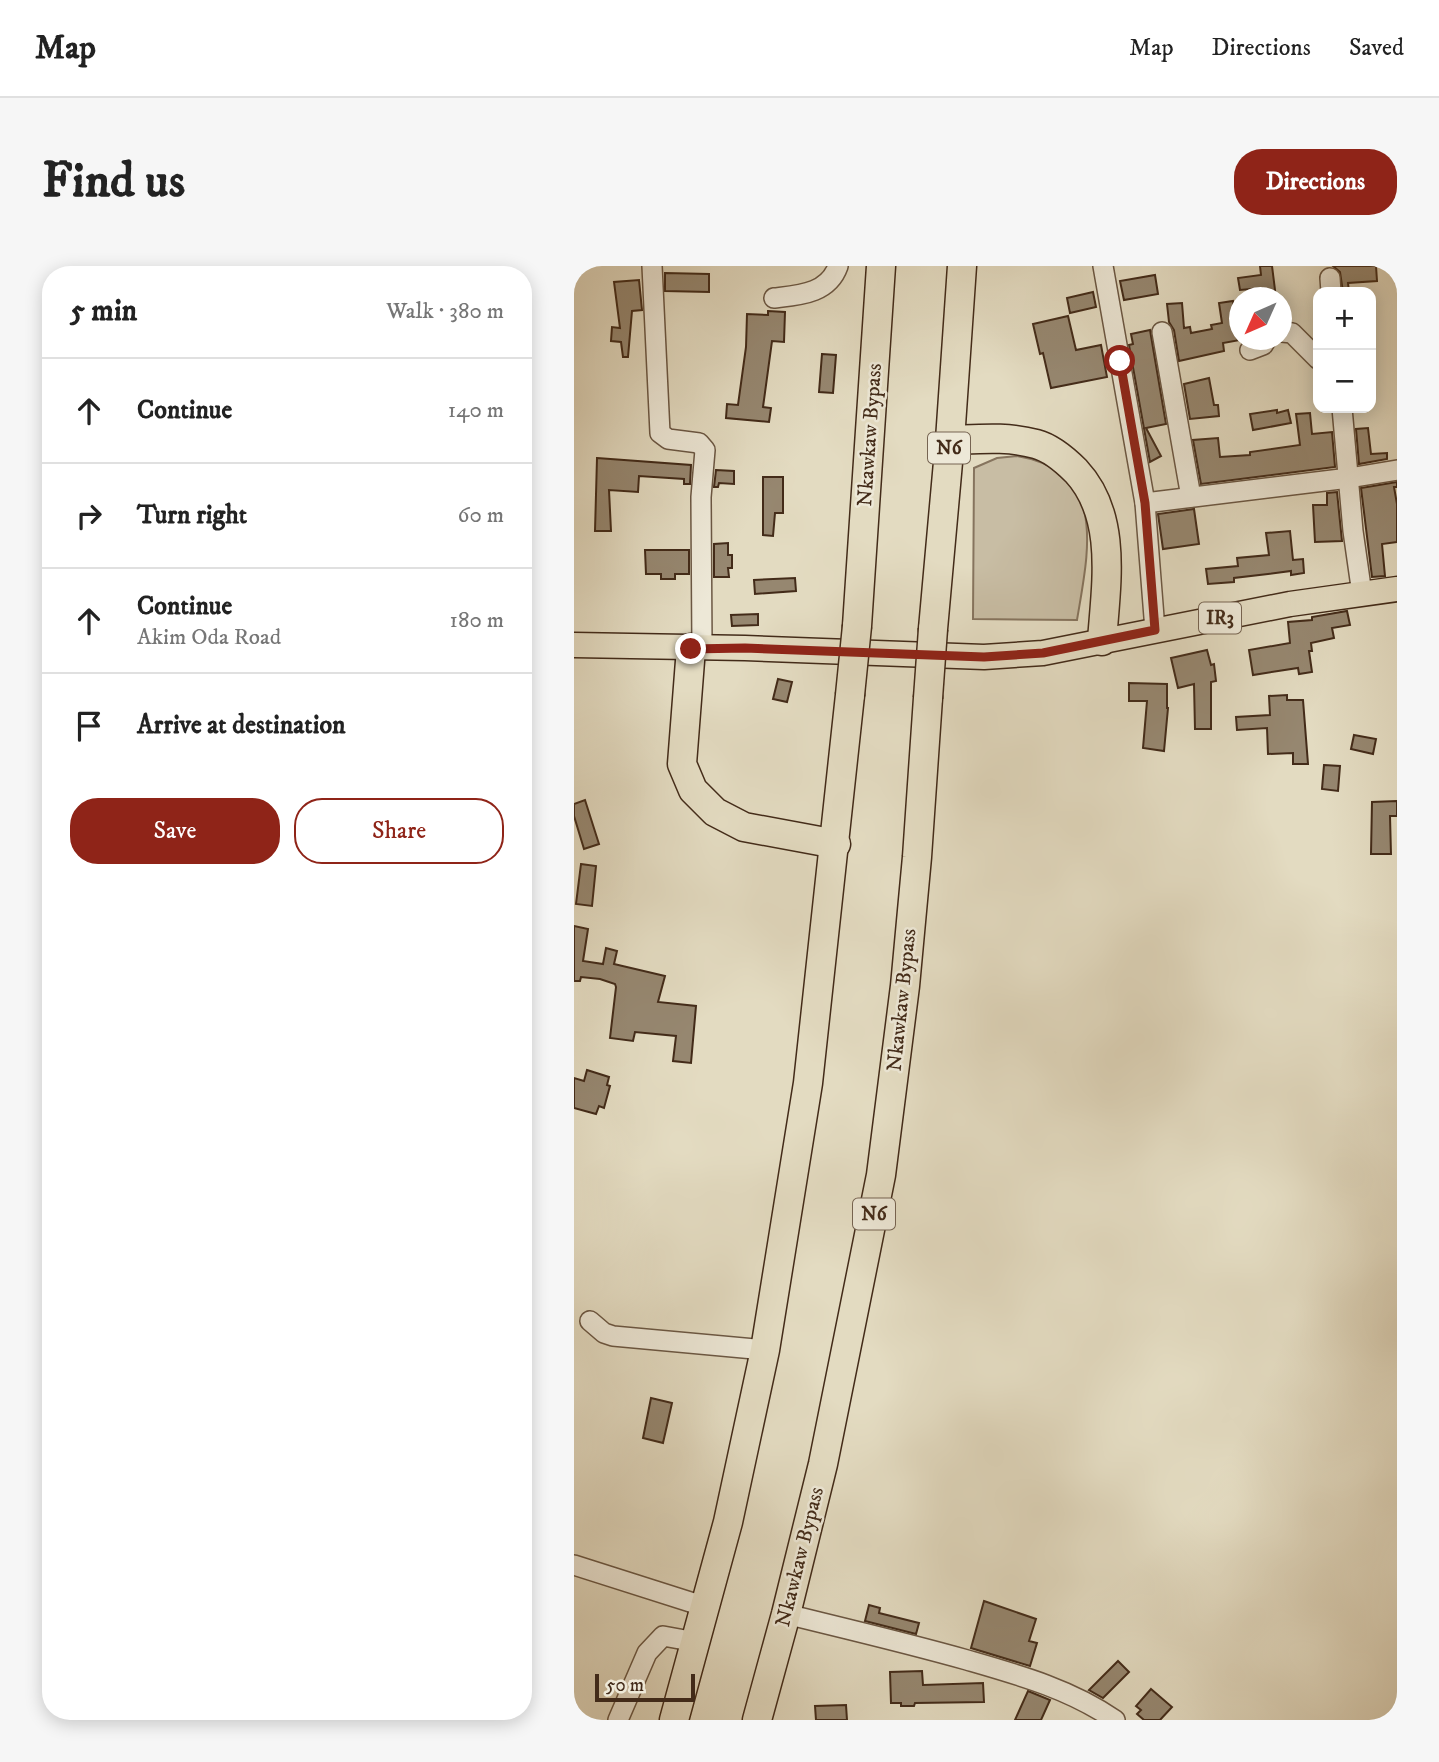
<!DOCTYPE html>
<meta charset="utf-8">
<style>
:root{--surface:#fff;--page:#f6f6f6;--text:#222;--muted:#767676;--line:#e0e0e0;--accent:#8f2418}
body{margin:0;font-family:"IM FELL DW Pica",serif;background:var(--page);color:var(--text)}
.controls{position:absolute;right:21px;top:21px;display:grid;overflow:hidden;border-radius:14px;box-shadow:0 4px 18px #0003}
.controls button{width:63px;height:63px;display:grid;place-items:center;padding:0;border:0;border-bottom:2px solid var(--line);background:var(--surface);color:var(--text);font:35px sans-serif}
.compass{position:absolute;left:655px;top:21px;width:63px;height:63px;border-radius:50%;background:var(--surface);box-shadow:0 4px 18px #0003;rotate:225deg}
.scale{position:absolute;left:21px;bottom:18px;width:100px;box-sizing:border-box;padding-left:7px;border:4px solid #432b19;border-top:0;font-size:19px;line-height:24px;white-space:nowrap;color:#432b19;-webkit-text-stroke:5px #ede8d7;paint-order:stroke}
.stop{position:absolute;width:21px;height:21px;margin:-16px;border:5px solid #8f2418;border-radius:50%;background:#fff}
.stop.end{background:#8f2418;border-color:#fff;box-shadow:0 2px 7px #0008}
.list{margin:0;padding:0;list-style:none}
h2{display:flex;justify-content:space-between;align-items:center;height:91px;margin:0;padding:0 28px;font-size:30px}
h2 small{font-size:23px;font-weight:400;color:var(--muted)}
.list li{display:grid;grid-template-columns:46px 1fr auto;gap:21px;align-items:center;box-sizing:border-box;height:105px;padding:0 28px;border-top:2px solid var(--line)}
.list b{display:block;font-size:26px;white-space:nowrap}
.list p{margin:0;font-size:23px;white-space:nowrap;color:var(--muted)}
.list em{font-size:23px;font-style:normal;color:var(--muted)}
.actions{display:flex;gap:14px;padding:21px 28px}
.actions a{flex:1;padding:16px 0;border:2px solid var(--accent);border-radius:28px;text-align:center;font-size:24px;color:var(--accent)}
.actions .main{background:var(--accent);color:#fff}
.icon{flex:none;width:38px;height:38px;fill:none;stroke:currentColor;stroke-width:2;stroke-linecap:round;stroke-linejoin:round}
.map{position:relative;flex:none;width:823px;height:1454px;overflow:hidden;border-radius:28px}
header{display:flex;align-items:center;gap:42px;box-sizing:border-box;height:98px;padding:0 35px;background:var(--surface);border-bottom:2px solid var(--line)}
header strong{font-size:33px}
nav{display:flex;gap:38px;margin-inline-start:auto;font-size:24px}
.intro{display:flex;align-items:center;justify-content:space-between;box-sizing:border-box;height:168px;padding:0 42px}
h1{margin:0;font-size:49px}
.button{padding:18px 32px;border-radius:28px;background:var(--accent);color:#fff;font-size:24px;font-weight:700}
main{display:flex;gap:42px;padding:0 42px}
aside{flex:1;background:var(--surface);border-radius:28px;box-shadow:0 4px 18px #0003}
.map>svg:first-child{display:block}
.green{fill:#c8bda4;stroke:#86745e;stroke-width:2}
.building{fill:#968770;stroke:#432b19;stroke-width:2}
.lines{fill:none;stroke-linecap:round;stroke-linejoin:round}
.minor-casing{stroke:#6b5743;stroke-width:22}
.major-casing{stroke:#432b19;stroke-width:27}
.highway-casing{stroke:#432b19;stroke-width:31}
.minor{stroke:#ede8d7;stroke-width:19}
.major{stroke:#e3dbc1;stroke-width:24}
.highway{stroke:#e3dbc1;stroke-width:28}
.highway-bridge-casing{stroke:#432b19;stroke-width:31;stroke-linecap:butt}
.highway-bridge{stroke:#e3dbc1;stroke-width:28}
.route{stroke:#8f2418;stroke-width:9}
.labels{text-anchor:middle;dominant-baseline:central;stroke-width:5;stroke-linejoin:round;paint-order:stroke}
.shield{fill:#ede8d7;stroke:#766452;stroke-width:2}
.shield-label{font-size:19px;font-weight:bold;fill:#432b19}
.street-label{font-size:21px;fill:#432b19;stroke:#ede8d7}
</style>
<header>
<strong>Map</strong>
<nav><a>Map</a><a>Directions</a><a>Saved</a></nav>
</header>
<div class="intro"><h1>Find us</h1><a class="button">Directions</a></div>
<main>
<aside>
<h2>5 min<small>Walk · 380 m</small></h2>
<ul class="list">
<li><svg class="icon" aria-label="ahead" viewBox="0 0 24 24"><path d="M12 20V5M6 11l6-6 6 6"/></svg><div><b>Continue</b></div><em>140 m</em></li>
<li><svg class="icon" aria-label="right" viewBox="0 0 24 24"><path d="M7 20v-9h11M14 6l5 5-5 5"/></svg><div><b>Turn right</b></div><em>60 m</em></li>
<li><svg class="icon" aria-label="ahead" viewBox="0 0 24 24"><path d="M12 20V5M6 11l6-6 6 6"/></svg><div><b>Continue</b><p>Akim Oda Road</p></div><em>180 m</em></li>
<li><svg class="icon" aria-label="arrive" viewBox="0 0 24 24"><path d="M6 21V4h12l-3 4 3 4H6"/></svg><div><b>Arrive at destination</b></div></li>
</ul>
<div class="actions"><a class="main">Save</a><a>Share</a></div>
</aside>
<div class="map">
<svg width="823" height="1454" viewBox="0 0 823 1454">
<rect width="100%" height="100%" fill="#e3dbc1"/>
<filter id="stains"><feTurbulence type="fractalNoise" baseFrequency=".00286" numOctaves="4"/><feColorMatrix values="0 0 0 0 .2 0 0 0 0 .09 0 0 0 0 .02 0 0 0 .5 -.17"/></filter>
<radialGradient id="worn" r=".72"><stop offset=".6" stop-color="#630" stop-opacity="0"/><stop offset="1" stop-color="#630" stop-opacity=".3"/></radialGradient>
<!-- green -->
<path class="green" d="M443,190C535,205 514,287 503,354L399,353L400,202L423,192Z"/>
<!-- building -->
<g class="building">
<polygon points="686,0 698,0 702,32 689,32 688,22 666,24 664,12 687,9"/>
<polygon points="759,0 802,0 803,15 774,17 775,26 769,26 766,6"/>
<polygon points="91,7 135,8 135,26 91,25"/>
<polygon points="581,9 584,28 550,34 546,15"/>
<polygon points="65,14 68,44 58,45 54,91 49,91 47,76 37,75 38,61 46,62 40,16"/>
<polygon points="519,26 522,41 496,47 493,32"/>
<polygon points="659,35 662,55 664,55 666,74 649,77 650,85 605,95 600,64 595,56 593,38 608,37 610,62 616,61 617,67 638,63 637,59 648,57 645,37"/>
<polygon points="194,45 211,46 210,76 198,75 189,141 197,142 195,156 152,152 153,138 164,139 172,81 173,48 194,49"/>
<polygon points="494,50 502,84 527,79 533,111 477,122 469,87 466,88 459,58"/>
<polygon points="576,64 592,158 572,162 587,190 576,196 555,79 559,78 557,68"/>
<polygon points="248,88 262,89 259,127 245,126"/>
<polygon points="635,112 640,139 644,139 645,150 616,153 610,118"/>
<polygon points="703,144 703,147 714,144 717,157 679,164 676,148"/>
<polygon points="736,147 738,168 758,166 761,201 627,218 619,174 644,172 646,191 676,189 676,186 726,179 722,148"/>
<polygon points="794,162 797,188 813,187 813,193 785,198 782,163"/>
<polygon points="23,192 117,199 116,218 110,218 110,213 65,210 64,226 35,224 37,265 21,265"/>
<polygon points="142,204 160,205 160,218 145,217 144,221 140,221"/>
<polygon points="189,211 209,211 209,247 201,247 199,270 189,269"/>
<polygon points="823,216 823,221 820,221 823,238 823,276 808,278 811,310 798,311 787,222"/>
<polygon points="763,226 768,275 741,276 739,239 753,239 753,227"/>
<polygon points="620,243 625,278 589,283 584,248"/>
<polygon points="716,265 719,294 729,293 730,307 717,309 717,305 694,308 660,312 660,316 634,318 632,303 664,300 663,292 695,289 692,267"/>
<polygon points="154,277 154,289 158,289 158,302 154,302 155,311 140,311 140,278"/>
<polygon points="71,284 115,284 115,308 101,308 101,313 87,313 87,308 72,308"/>
<polygon points="221,312 222,325 181,328 180,314"/>
<polygon points="773,345 776,359 758,362 760,372 737,377 738,385 735,385 738,406 725,408 724,402 679,409 675,384 716,377 714,356 738,354 738,351"/>
<polygon points="184,348 184,359 158,360 157,349"/>
<polygon points="633,384 637,399 640,398 642,415 637,416 637,463 621,463 620,418 604,422 597,392"/>
<polygon points="204,413 218,416 213,436 199,433"/>
<polygon points="555,417 593,418 593,442 594,442 590,485 569,482 573,435 555,435"/>
<polygon points="713,429 713,434 729,434 734,498 719,498 719,487 694,488 693,462 663,464 662,451 696,449 695,430"/>
<polygon points="780,469 802,473 799,488 777,483"/>
<polygon points="750,499 766,500 764,525 748,523"/>
<polygon points="11,534 25,578 10,583 0,550 0,538"/>
<polygon points="823,535 823,550 816,550 817,588 797,588 798,536"/>
<polygon points="7,598 22,600 18,640 2,638"/>
<polygon points="0,660 14,663 9,695 29,698 32,682 43,685 40,698 91,710 84,736 122,740 117,797 99,795 102,770 61,766 59,775 36,772 42,721 41,718 26,713 7,711 6,715 0,715"/>
<polygon points="13,804 35,811 33,819 36,820 30,842 25,840 22,848 0,842 0,812 10,815"/>
<polygon points="77,1132 98,1137 89,1177 69,1172"/>
<polygon points="410,1335 462,1353 455,1375 463,1377 456,1400 397,1382"/>
<polygon points="295,1339 306,1342 305,1347 345,1357 342,1368 291,1355"/>
<polygon points="544,1395 555,1406 529,1432 515,1424"/>
<polygon points="348,1405 349,1419 409,1417 410,1436 341,1437 340,1440 327,1440 327,1437 317,1437 316,1406"/>
<polygon points="577,1423 598,1441 586,1454 570,1454 563,1448 567,1444 562,1440"/>
<polygon points="454,1425 476,1434 467,1454 441,1454"/>
<polygon points="272,1439 273,1454 242,1454 241,1440"/>
</g>
<g class="lines">
<defs>
<g id="minor">
<polyline points="78,0 86,167 94,173 125,177 131,184 127,231 128,382"/>
<polyline points="529,0 571,237 581,364"/>
<polyline points="756,12 757,26"/>
<path d="M200,32C225,29 254,28 264,0"/>
<polyline points="588,66 617,231"/>
<polyline points="708,66 718,67 744,93"/>
<polyline points="676,84 689,79 692,74"/>
<polyline points="768,142 779,265 788,328"/>
<polyline points="571,237 775,212 823,204"/>
<polyline points="16,1055 30,1067 39,1070 191,1084"/>
<polyline points="0,1299 132,1341"/>
<path d="M212,1348C273,1363 333,1377 393,1394C445,1409 496,1423 541,1454"/>
<polyline points="44,1454 73,1387 89,1370 122,1376"/>
</g>
<polyline id="major" points="0,379 171,382 410,391 469,387 716,338 823,323"/>
<g id="highway">
<path d="M376,174C405,173 434,170 462,178C477,182 491,194 502,205C544,250 532,318 528,375"/>
<polyline points="283,360 307,0"/>
<polyline points="359,363 376,174 388,0"/>
<polyline points="117,382 108,498 119,524 141,546 170,561 262,578"/>
<polyline points="100,1454 154,1256 191,1084 234,817 276,429"/>
<polyline points="183,1454 212,1348 249,1198 307,909 331,720 343,591 354,432"/>
</g>
</defs>
<!-- minor casing -->
<use href="#minor" class="minor-casing"/>
<!-- major casing -->
<use href="#major" class="major-casing"/>
<!-- highway casing -->
<use href="#highway" class="highway-casing"/>
<!-- minor -->
<use href="#minor" class="minor"/>
<!-- major -->
<use href="#major" class="major"/>
<!-- highway -->
<use href="#highway" class="highway"/>
<defs>
<g id="highway-bridge">
<polyline points="276,429 283,360"/>
<polyline points="354,432 359,363"/>
</g>
</defs>
<!-- highway-bridge casing -->
<use href="#highway-bridge" class="highway-bridge-casing"/>
<!-- highway-bridge -->
<use href="#highway-bridge" class="highway-bridge"/>
</g>
<g class="lines">
<!-- route -->
<polyline class="route" points="117,383 171,382 410,391 469,387 581,364 571,237 546,95"/>
</g>
<g class="labels">
<!-- shield labels -->
<g class="shield">
<rect x="354" y="166.5" width="42" height="31" rx="5"/>
<rect x="625" y="336.5" width="42" height="31" rx="5"/>
<rect x="279" y="932.5" width="42" height="31" rx="5"/>
</g>
<g class="shield-label">
<text x="375" y="182">N6</text>
<text x="646" y="352">IR3</text>
<text x="300" y="948">N6</text>
</g>
<!-- street labels -->
<g class="street-label">
<text transform="translate(296 169) rotate(-86)">Nkawkaw Bypass</text>
<text transform="translate(328 734) rotate(-84)">Nkawkaw Bypass</text>
<text transform="translate(226 1291) rotate(-76)">Nkawkaw Bypass</text>
</g>
</g>
<rect width="100%" height="100%" filter="url(#stains)"/>
<rect width="100%" height="100%" fill="url(#worn)"/>
</svg>
<div class="controls">
<button>+</button>
<button>−</button>
</div>
<svg class="compass" viewBox="-18 -18 36 36"><path d="M0-13l5 13h-10z" fill="#e53935"/><path d="M0 13l5-13h-10z" fill="#767676"/></svg>
<div class="scale">50 m</div>
<div class="stop" style="left:546px;top:95px"></div>
<div class="stop end" style="left:117px;top:383px"></div>
</div>
</main>
